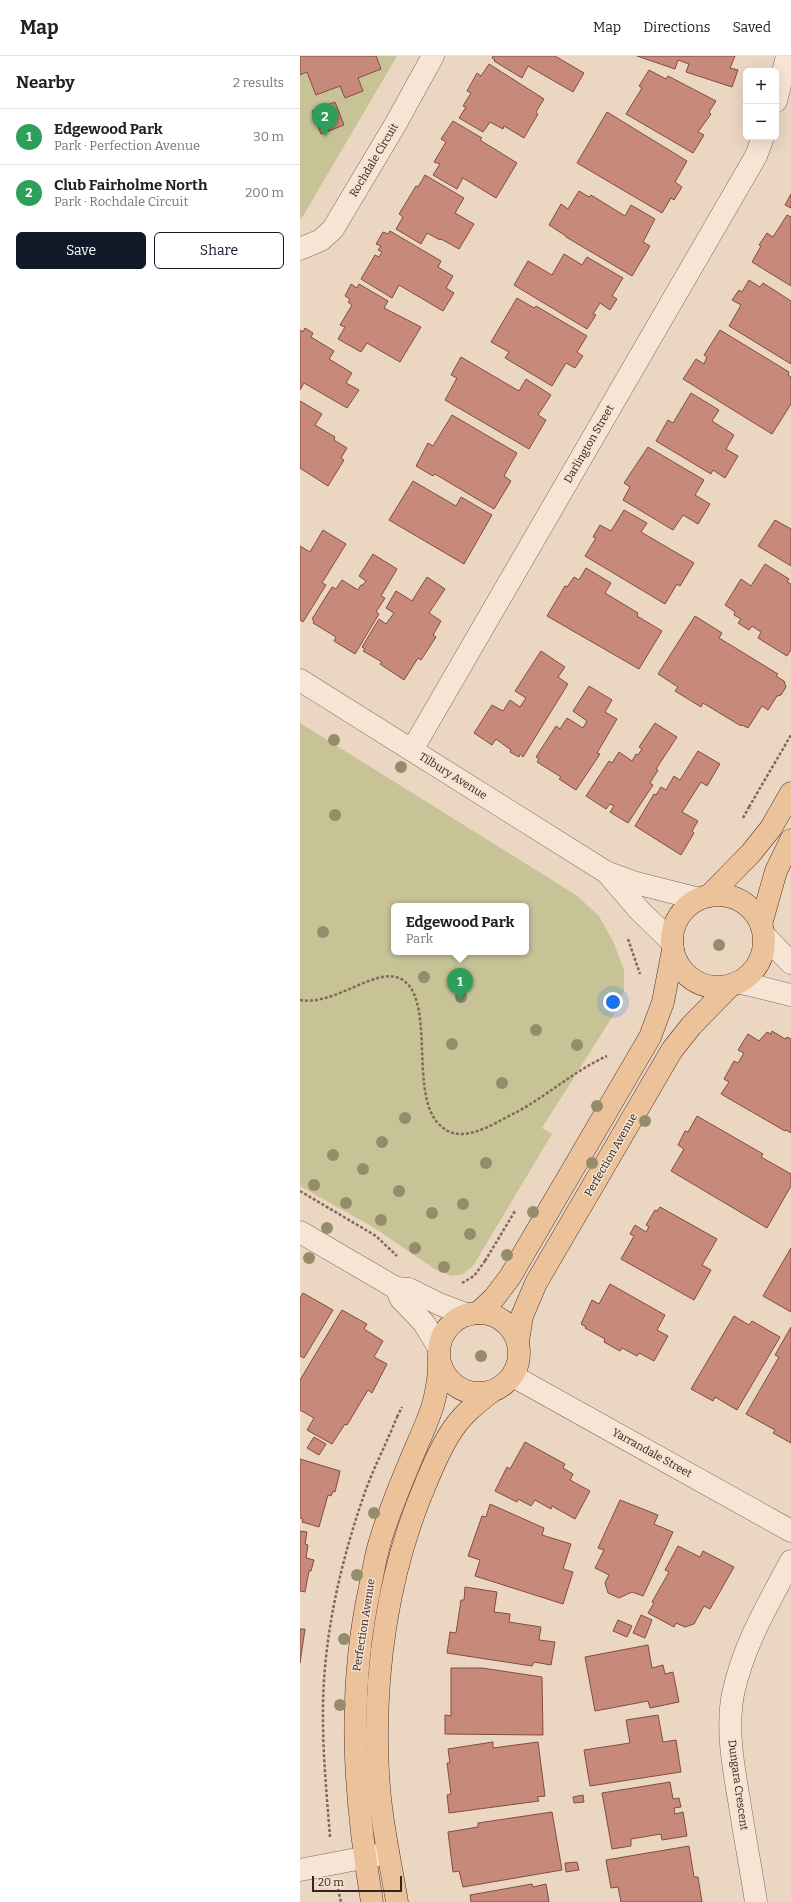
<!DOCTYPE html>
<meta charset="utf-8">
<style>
:root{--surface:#fff;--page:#f2f2f2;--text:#222;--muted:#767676;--line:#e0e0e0;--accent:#111827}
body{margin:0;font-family:Bitter,serif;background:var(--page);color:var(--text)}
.controls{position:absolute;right:12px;top:12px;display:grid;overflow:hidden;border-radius:6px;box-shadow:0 4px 16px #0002}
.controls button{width:36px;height:36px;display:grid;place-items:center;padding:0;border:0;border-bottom:1px solid var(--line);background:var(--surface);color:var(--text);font:20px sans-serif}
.scale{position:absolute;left:12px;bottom:10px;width:90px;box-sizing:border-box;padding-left:4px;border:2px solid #34241e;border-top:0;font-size:11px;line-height:14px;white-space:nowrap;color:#34241e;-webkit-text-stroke:3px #f3e2d1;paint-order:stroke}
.you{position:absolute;left:313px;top:946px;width:14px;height:14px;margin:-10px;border:3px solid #fff;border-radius:50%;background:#1a73e8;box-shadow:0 0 0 6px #1a73e833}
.badge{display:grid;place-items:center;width:26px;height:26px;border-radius:50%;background:var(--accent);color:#fff;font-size:13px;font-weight:700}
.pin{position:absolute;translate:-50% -33px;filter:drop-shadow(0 1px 2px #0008)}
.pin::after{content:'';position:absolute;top:21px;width:14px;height:12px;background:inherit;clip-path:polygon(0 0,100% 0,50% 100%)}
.popup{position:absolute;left:91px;top:847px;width:138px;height:52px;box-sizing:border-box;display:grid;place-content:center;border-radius:6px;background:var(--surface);filter:drop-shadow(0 1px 3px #0005);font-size:13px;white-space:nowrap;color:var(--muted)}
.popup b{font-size:15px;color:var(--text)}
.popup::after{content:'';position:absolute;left:50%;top:100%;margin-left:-8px;border:8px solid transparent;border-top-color:var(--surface)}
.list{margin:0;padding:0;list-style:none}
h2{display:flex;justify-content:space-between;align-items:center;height:52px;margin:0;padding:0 16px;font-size:17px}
h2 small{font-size:13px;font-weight:400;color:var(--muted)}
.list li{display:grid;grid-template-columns:26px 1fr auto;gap:12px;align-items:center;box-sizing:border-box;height:56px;padding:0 16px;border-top:1px solid var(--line)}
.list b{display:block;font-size:15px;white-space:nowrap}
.list p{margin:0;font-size:13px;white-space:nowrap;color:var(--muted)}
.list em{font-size:13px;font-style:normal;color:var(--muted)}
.actions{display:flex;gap:8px;padding:12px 16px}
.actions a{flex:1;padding:9px 0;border:1px solid var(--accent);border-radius:6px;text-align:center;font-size:14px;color:var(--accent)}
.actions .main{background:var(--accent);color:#fff}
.map{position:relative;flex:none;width:491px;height:1846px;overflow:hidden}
header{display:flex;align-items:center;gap:24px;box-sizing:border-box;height:56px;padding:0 20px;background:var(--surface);border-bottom:1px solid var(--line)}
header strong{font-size:19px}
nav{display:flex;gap:22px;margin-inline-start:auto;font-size:14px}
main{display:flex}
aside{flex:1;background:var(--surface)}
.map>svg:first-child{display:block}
.green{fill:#c8c397;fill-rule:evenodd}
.building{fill:#c7897a;stroke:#814d42}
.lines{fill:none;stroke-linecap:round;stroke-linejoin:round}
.minor-casing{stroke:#84675a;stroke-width:23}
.major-casing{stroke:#51372e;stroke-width:23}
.path{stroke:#84675a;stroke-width:2.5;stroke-dasharray:3 2;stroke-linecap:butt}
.minor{stroke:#f6e5d4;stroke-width:22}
.major{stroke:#ecc29b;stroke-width:22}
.tree{fill:#958c6c}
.labels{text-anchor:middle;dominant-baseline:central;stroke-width:3;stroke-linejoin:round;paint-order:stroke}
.street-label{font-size:11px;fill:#34241e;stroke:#f3e2d1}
</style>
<header>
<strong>Map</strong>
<nav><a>Map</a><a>Directions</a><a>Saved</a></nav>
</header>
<main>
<aside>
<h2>Nearby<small>2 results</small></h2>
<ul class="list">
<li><span class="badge" style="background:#2e9e5b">1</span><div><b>Edgewood Park</b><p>Park · Perfection Avenue</p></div><em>30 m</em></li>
<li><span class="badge" style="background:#2e9e5b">2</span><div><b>Club Fairholme North</b><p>Park · Rochdale Circuit</p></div><em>200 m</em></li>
</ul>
<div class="actions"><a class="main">Save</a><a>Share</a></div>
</aside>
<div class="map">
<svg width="491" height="1846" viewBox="0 0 491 1846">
<rect width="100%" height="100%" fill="#ebd6c2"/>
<!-- green -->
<g class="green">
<polygon points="0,0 97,0 3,160 0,162"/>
<path d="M0,667L276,839L299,860L313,885L324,914V935L316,955L242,1072L252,1078L173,1210L163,1218L152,1220L136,1214L73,1171L0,1130ZM94,850H226V896H94Z"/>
</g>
<!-- building -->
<g class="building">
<polygon points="0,0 76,0 81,13 58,22 63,35 45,42 40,30 16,39 7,16 0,19"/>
<polygon points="193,0 255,0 284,17 273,36 228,10 222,22 194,5 195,4 192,2"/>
<polygon points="337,0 435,0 430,12 438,14 432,31 386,16 389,8 378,4 375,13"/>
<polygon points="189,8 244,43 236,56 238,58 224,82 204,70 203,73 190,66 183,76 159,62 166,51 163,50 171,37 167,35 177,17 181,20"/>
<polygon points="349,14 366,23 368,20 416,45 409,56 411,58 398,76 404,79 393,97 326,58 342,32 339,30"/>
<polygon points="35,46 44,69 21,78 12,55"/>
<polygon points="307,56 387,105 375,126 382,131 374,144 371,142 362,157 277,107"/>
<polygon points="153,65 182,82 180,84 217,107 196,142 163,122 157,133 133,119 140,108 134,106 146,86 141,83"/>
<polygon points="125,119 164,142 155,157 174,168 159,193 141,183 140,184 127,177 121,188 96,173 103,161 99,158 116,130 118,131"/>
<polygon points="279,135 289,141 291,139 325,160 331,149 355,163 343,186 350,190 332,220 266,181 266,180 249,169 261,148 268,153"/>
<polygon points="491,138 491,152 485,149"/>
<polygon points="487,159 491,161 491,230 452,206 461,190 459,189 467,177 473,181"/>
<polygon points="90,175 141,205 138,211 153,220 146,232 154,237 143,255 99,229 92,242 61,223 75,199 79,201 82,196 78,194 81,190 76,188 83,176 88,178"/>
<polygon points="264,198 282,209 287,201 323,222 312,240 317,243 310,254 300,247 293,258 296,259 287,273 214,229 228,205 252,219"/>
<polygon points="449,224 460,231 463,227 491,245 491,308 429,270 441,249 432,244 439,234 442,236"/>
<polygon points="51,228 57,232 59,228 88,245 84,252 121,271 100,306 67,287 61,296 38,283 45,271 40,269 52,249 48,246 50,243 45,240"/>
<polygon points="217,242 234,252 236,250 287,280 277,296 283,300 275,312 266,307 252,330 205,302 209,296 191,286"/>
<polygon points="5,272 13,277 11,281 34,295 29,303 52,317 46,327 59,334 47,352 4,327 0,334 0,274 3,276"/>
<polygon points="420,274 489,316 488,319 491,321 491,348 472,378 383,323 396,303 404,308 407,301 404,299"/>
<polygon points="161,301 219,335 226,323 251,339 238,359 246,364 229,393 145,344 157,322 151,319"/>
<polygon points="391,337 419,354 412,365 434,379 426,393 438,400 425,422 413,414 411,418 356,385 368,364 373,367"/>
<polygon points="0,345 22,358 15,369 35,381 34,384 47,392 41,402 44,404 28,430 0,412"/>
<polygon points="152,359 217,397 204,420 211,425 194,453 135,418 133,420 116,410 128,387 133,390"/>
<polygon points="348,391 404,424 395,439 410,448 398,468 383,459 373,474 323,444 330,431 324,427"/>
<polygon points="113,425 156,450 161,441 192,459 164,508 89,464"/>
<polygon points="324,454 347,467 341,476 394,507 380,530 377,528 365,548 285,500 296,482 293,481 300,469 311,475"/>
<polygon points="475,464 491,473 491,510 458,490"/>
<polygon points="23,474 46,488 22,527 26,529 3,566 0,564 0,490 10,496"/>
<polygon points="73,498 97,513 81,540 85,542 76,556 79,558 55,598 34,585 36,581 13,567 14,565 12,563 32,531 36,533 42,524 58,534 61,529 63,529 66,525 59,520"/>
<polygon points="465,508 489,523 487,526 491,528 491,594 487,600 458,582 461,576 452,570 449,574 438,567 441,563 434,559 435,556 425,549 441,523 451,530"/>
<polygon points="286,512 311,527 305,537 338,557 337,560 362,575 339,613 247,560 265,530 267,531 274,521 279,524"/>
<polygon points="127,521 145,533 129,557 141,565 133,579 136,581 121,604 118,602 104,624 80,608 82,606 63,595 65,593 62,591 79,563 86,568 94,557 86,552 96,535 112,545"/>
<polygon points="395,560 422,577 419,582 478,618 476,620 484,625 486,631 481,639 477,640 468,654 462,650 448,672 442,669 441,670 403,647 401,651 375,635 378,631 358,618"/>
<polygon points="241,595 265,611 258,621 268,628 223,701 220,698 219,701 210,696 211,694 196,683 192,689 174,677 192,649 203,655 210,644 220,651 226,642 215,635"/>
<polygon points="289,630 312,644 305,656 317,663 297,697 300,698 276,734 259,723 261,721 237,706 239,703 236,701 256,670 260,673 267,662 283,672 287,665 273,655"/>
<polygon points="355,667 377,681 356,713 358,714 350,727 353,729 328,767 310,756 314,750 310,748 306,753 286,740 309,705 312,707 319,696 332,705 336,698 338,699 342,693 339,691"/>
<polygon points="398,695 420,708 407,730 401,726 382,756 398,765 392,775 394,777 381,799 335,770 354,738 356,739 361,731 366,734 374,720 380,724"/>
<polygon points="472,975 485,983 487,981 491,983 491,1077 486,1074 485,1075 421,1038 429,1026 424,1023 434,1005 438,1007 444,997 438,994 448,978 459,985 467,976 471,978"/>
<polygon points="397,1060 463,1098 461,1101 491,1118 491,1130 467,1172 371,1115 384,1093 378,1089 385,1075 388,1076"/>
<polygon points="360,1151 417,1183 402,1209 411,1214 394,1244 321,1203 334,1180 330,1178 335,1169 346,1176 349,1171 346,1169 355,1154 357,1155"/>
<polygon points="491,1192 491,1256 463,1240"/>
<polygon points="310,1228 365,1259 357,1274 368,1280 354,1305 339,1297 337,1300 322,1292 320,1295 304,1286 305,1283 285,1272 286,1271 281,1268 292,1244 299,1248"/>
<polygon points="3,1237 33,1254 4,1302 0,1300 0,1242"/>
<polygon points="42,1254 67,1268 64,1273 83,1285 74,1301 87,1308 72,1337 68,1334 47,1369 45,1368 32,1388 7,1374 14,1362 0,1354 0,1324"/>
<polygon points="434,1260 449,1269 452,1265 480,1281 437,1354 415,1341 413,1345 391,1333"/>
<polygon points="491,1271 491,1387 473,1377 475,1374 446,1358 479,1301 475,1299"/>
<polygon points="14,1381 26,1388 19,1399 7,1392"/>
<polygon points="225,1386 265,1408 263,1412 273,1418 270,1424 290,1435 275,1463 252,1450 251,1453 235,1444 231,1450 218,1443 217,1446 195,1435 207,1411 210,1413"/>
<polygon points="0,1403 40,1415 35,1436 33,1435 31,1440 28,1439 19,1471 2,1466 3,1463 0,1462"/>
<polygon points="320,1444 358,1459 354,1468 373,1476 343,1540 332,1536 319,1542 308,1537 305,1527 309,1519 295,1512 304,1494 298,1492"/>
<polygon points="190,1448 244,1472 242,1479 271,1488 263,1513 273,1516 263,1548 175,1520 180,1504 168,1500 182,1460 186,1461"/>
<polygon points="0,1475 7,1476 5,1488 8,1489 6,1502 14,1504 11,1515 9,1515 5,1536 0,1535"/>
<polygon points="378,1490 400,1501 403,1495 434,1511 410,1553 404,1550 394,1568 385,1571 376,1567 374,1571 348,1557 354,1547 352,1546 369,1516 365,1514"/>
<polygon points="165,1531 197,1536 194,1556 210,1558 209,1566 241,1571 239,1584 255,1586 251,1609 234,1606 232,1610 147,1597 150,1576 156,1577 161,1544 164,1544"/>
<polygon points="341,1559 352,1564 345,1582 333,1577"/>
<polygon points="318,1564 332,1570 327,1581 313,1575"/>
<polygon points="0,1573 5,1573 0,1607"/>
<polygon points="348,1589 352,1612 363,1609 365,1618 373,1616 379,1646 350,1652 348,1645 295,1655 285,1601"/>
<polygon points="151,1612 182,1612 242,1621 243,1679 145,1678 145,1659 151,1660"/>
<polygon points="358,1659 363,1686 376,1684 381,1716 290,1730 284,1694 330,1687 326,1664"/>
<polygon points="193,1686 193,1692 238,1686 245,1740 237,1741 239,1745 149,1757 147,1739 151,1738 147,1707 150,1707 148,1693"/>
<polygon points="370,1726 373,1743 379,1742 381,1751 374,1752 375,1758 383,1756 387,1780 362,1784 361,1778 331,1783 331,1790 312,1793 302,1737"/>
<polygon points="283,1739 284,1746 274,1747 273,1741"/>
<polygon points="252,1756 262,1814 163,1831 159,1815 153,1816 148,1776 178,1771 178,1767"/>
<polygon points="389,1790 394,1821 398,1821 402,1846 321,1846 318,1831 311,1832 306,1804"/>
<polygon points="277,1806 279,1814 266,1816 265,1807"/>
<polygon points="232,1828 233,1831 246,1828 249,1846 171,1846 170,1839"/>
</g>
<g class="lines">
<defs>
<g id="minor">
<polyline points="476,45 487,0"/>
<polyline points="0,193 21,184 33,173 95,69 133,0"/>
<polyline points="0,624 306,816 336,827 399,843"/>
<polyline points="112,694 456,100 463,81"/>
<polyline points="308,818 340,855 372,886"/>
<polyline points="464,879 491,907"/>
<polyline points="438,926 491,939"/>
<polyline points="0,1176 96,1232 109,1233 139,1248 168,1259"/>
<polyline points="96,1232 101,1243 124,1267 139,1292"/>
<polyline points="213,1320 491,1475"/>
<polyline points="0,1814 88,1797"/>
<path d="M456,1846C451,1814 445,1782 440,1750C434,1714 426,1675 433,1638C443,1590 468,1548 491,1505"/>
</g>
<g id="major">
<circle cx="418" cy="885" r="46"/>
<polyline points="409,840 451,797 471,772 491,737"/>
<polyline points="461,868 476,815 491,784"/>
<circle cx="179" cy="1297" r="40"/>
<polyline points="178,1257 194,1242 210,1221 350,981 363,946 373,894"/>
<polyline points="218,1285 222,1260 236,1227 372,994 391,970 431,929"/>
<path d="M72,1846C54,1739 47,1637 70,1531C73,1517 75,1503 79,1489C88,1457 101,1427 114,1396C123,1375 134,1353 137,1330C139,1322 139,1312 139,1303"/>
<path d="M97,1846C90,1804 80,1760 78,1717C73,1620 87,1517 126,1427C133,1410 141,1390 153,1373C163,1358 177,1347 191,1336"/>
</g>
</defs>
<!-- minor casing -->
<use href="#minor" class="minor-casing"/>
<!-- major casing -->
<use href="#major" class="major-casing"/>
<!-- path -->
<g class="path">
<polyline points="449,751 491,679"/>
<polyline points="443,762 449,751 451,753"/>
<polyline points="328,883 340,918"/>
<path d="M0,944C34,950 74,912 99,922C137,938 109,1033 137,1066C144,1074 151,1078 161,1078C180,1078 200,1064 217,1056C248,1039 274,1015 307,1000"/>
<polyline points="0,1135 76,1180 97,1200"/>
<polyline points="185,1205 215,1155"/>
<polyline points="162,1227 174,1220 185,1205 187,1206"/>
<polyline points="97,1361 102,1351"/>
<path d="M30,1781C27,1741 23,1702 23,1662C22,1586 40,1507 65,1436C74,1411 87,1386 97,1361"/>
<polyline points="38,1833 41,1846"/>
</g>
<!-- minor -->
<use href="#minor" class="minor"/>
<!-- major -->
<use href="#major" class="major"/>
</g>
<!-- trees -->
<g class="tree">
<circle cx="34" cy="684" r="6"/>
<circle cx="101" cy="711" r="6"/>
<circle cx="35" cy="759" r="6"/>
<circle cx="23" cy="876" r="6"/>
<circle cx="419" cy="889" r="6"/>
<circle cx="124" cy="921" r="6"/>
<circle cx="161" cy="941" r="6"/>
<circle cx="236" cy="974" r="6"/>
<circle cx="152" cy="988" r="6"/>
<circle cx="277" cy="989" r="6"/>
<circle cx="202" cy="1027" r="6"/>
<circle cx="297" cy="1050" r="6"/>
<circle cx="105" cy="1062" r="6"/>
<circle cx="345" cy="1065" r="6"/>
<circle cx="82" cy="1086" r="6"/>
<circle cx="33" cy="1099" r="6"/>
<circle cx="186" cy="1107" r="6"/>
<circle cx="292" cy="1107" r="6"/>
<circle cx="63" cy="1113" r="6"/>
<circle cx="14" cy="1129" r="6"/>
<circle cx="99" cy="1135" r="6"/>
<circle cx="46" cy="1147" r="6"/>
<circle cx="163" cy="1148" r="6"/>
<circle cx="233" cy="1156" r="6"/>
<circle cx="132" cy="1157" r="6"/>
<circle cx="81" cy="1164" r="6"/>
<circle cx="27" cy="1172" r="6"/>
<circle cx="170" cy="1178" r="6"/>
<circle cx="115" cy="1192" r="6"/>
<circle cx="207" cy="1199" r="6"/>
<circle cx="9" cy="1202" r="6"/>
<circle cx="144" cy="1211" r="6"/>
<circle cx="181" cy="1300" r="6"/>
<circle cx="74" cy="1457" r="6"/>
<circle cx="57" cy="1519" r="6"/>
<circle cx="44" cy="1583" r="6"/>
<circle cx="40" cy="1649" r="6"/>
</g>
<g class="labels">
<!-- street labels -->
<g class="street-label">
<text transform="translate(74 104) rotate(-59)">Rochdale Circuit</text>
<text transform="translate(289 388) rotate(-60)">Darlington Street</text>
<text transform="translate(153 720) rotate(32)">Tilbury Avenue</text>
<text transform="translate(311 1099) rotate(-60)">Perfection Avenue</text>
<text transform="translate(352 1397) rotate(29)">Yarrandale Street</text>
<text transform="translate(64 1569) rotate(-81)">Perfection Avenue</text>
<text transform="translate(438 1729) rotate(82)">Dungara Crescent</text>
</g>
</g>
</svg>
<div class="controls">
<button>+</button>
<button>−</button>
</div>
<div class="scale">20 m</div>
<div class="you"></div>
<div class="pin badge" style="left:160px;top:945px;background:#2e9e5b">1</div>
<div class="popup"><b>Edgewood Park</b>Park</div>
<div class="pin badge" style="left:25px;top:80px;background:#2e9e5b">2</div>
</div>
</main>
